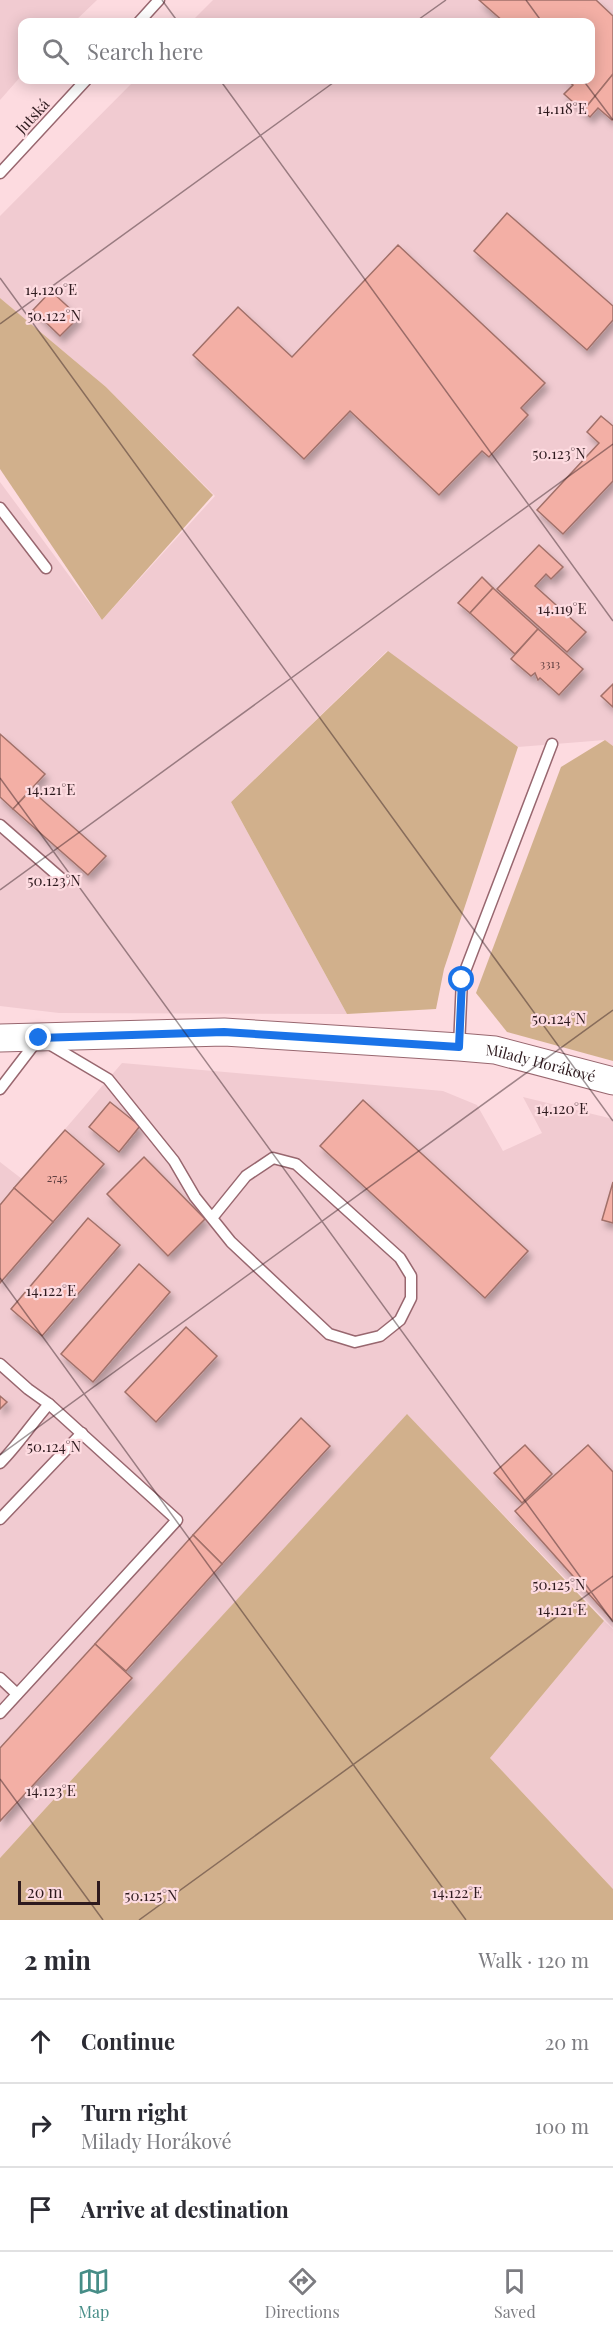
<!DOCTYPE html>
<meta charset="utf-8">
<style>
:root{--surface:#fff;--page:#f7f7f7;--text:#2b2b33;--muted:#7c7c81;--line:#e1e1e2;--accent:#468d87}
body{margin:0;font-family:"Playfair Display",serif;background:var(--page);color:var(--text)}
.scale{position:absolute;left:18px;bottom:15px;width:82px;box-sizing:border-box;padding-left:6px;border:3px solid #2e1a1e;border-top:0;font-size:16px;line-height:21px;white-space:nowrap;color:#2e1a1e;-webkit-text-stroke:4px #fddbe0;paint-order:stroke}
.stop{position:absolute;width:18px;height:18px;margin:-14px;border:4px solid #1a73e8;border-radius:50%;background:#fff}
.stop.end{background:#1a73e8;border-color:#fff;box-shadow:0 2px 6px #0008}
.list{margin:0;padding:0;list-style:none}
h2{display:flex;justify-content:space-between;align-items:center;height:78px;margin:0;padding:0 24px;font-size:26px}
h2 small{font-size:20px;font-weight:400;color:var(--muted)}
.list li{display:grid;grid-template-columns:39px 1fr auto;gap:18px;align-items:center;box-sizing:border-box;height:84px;padding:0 24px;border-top:2px solid var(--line)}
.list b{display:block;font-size:22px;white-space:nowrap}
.list p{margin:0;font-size:20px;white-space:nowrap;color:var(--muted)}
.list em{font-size:20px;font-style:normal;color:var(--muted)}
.icon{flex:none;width:33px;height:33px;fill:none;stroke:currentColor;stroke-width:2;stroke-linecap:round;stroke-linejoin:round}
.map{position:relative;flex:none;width:613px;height:1920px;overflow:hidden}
.search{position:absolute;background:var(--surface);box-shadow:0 3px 15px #0003;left:18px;right:18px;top:18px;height:66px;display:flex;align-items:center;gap:15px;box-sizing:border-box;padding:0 21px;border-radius:12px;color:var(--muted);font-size:22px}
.sheet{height:330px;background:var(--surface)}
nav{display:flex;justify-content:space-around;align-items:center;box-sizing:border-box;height:84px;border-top:2px solid var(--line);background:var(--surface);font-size:16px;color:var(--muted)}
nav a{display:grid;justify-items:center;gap:3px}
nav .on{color:var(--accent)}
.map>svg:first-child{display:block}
.built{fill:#f1cbd1}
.green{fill:#d1b08c}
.building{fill:#f3afa5;stroke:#a17069;stroke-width:1.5;filter:url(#shadow)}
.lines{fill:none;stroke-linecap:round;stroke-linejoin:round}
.service-casing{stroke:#98676f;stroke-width:13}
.tertiary-casing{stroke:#98676f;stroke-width:29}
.service{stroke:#fff;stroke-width:10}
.tertiary{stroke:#fff;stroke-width:27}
.route{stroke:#1a73e8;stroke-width:8}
.ticks{fill:none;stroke:#2e1a1e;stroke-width:1.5;stroke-opacity:0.45}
.labels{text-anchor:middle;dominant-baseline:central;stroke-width:4.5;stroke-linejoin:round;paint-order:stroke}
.number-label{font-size:12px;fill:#5f3f40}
.street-label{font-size:15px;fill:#2e1a1e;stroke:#fddbe0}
.ticks-label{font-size:15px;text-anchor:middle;fill:#2e1a1e;stroke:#fddbe0;stroke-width:4.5;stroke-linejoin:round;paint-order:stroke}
</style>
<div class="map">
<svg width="613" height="1920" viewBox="0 0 613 1920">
<defs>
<filter id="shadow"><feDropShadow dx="3.5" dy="6" stdDeviation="3" flood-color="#0004"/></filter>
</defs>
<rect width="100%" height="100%" fill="#fddbe0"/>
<!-- built -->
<g class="built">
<polygon points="0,0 97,0 74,22 22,22 22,75 0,100"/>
<polygon points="213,0 613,0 613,746 605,740 518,747 387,651 231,802 347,1014 59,1013 0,1006 0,482 102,620 215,496 106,387 0,298 0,216 135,80 590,80 590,22 191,22"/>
<polygon points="122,1063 443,1091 477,1105 503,1151 542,1133 523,1097 613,1119 613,1628 407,1415 0,1858 0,1162 22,1179"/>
<polygon points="604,1621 613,1629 613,1889 490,1758"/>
</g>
<!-- green -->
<g class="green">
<polygon points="0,298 106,387 213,495 102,620 0,469"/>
<polygon points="388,651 518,747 444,969 436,1009 347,1014 231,802"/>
<polygon points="605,740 613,746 613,1061 507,1032 476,993 561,767"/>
<polygon points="407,1414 604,1621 490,1758 613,1889 613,1920 0,1920 0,1858"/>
</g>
<!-- building -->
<g class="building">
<polygon points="479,0 596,0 613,16 613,74 583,111 564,94 573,85 566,80 590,80 590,22 504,22"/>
<polygon points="613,74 613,119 612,120 598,108 590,117 583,111"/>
<polygon points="507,213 613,306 613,320 587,350 474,251"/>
<polygon points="398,245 545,383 521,408 528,415 489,457 482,451 439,495 350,411 304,459 193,355 238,307 292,357"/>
<polygon points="51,291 79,317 60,336 33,310"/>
<polygon points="601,416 613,426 613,481 563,534 537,510 599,443 587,432"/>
<polygon points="539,545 563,567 551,579 546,574 535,586 586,632 567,652 497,589"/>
<polygon points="482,577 493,588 470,613 458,603"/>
<polygon points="493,588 538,629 515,654 470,613"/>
<polygon points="538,629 583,669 559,695 540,678 538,680 535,673 531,676 511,659"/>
<polygon points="613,684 613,707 601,696"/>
<polygon points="0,734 45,774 13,809 0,797"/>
<polygon points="31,790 106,856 88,875 13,809"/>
<polygon points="363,1100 528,1251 485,1298 320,1146"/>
<polygon points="110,1102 140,1126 119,1152 89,1127"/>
<polygon points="65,1130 104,1164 53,1222 14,1188"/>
<polygon points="144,1157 205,1219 168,1256 107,1194"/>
<polygon points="613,1182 613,1223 602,1220"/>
<polygon points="14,1188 53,1222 0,1283 0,1205"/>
<polygon points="88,1218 120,1245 42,1336 11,1309"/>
<polygon points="139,1264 170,1292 93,1382 61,1354"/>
<polygon points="186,1327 217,1356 156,1422 125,1392"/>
<polygon points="0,1396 7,1402 0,1409"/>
<polygon points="301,1418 330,1446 222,1564 193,1535"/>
<polygon points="525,1445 552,1474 522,1503 494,1473"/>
<polygon points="588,1445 613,1472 613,1621 515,1511"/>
<polygon points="193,1535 222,1564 126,1671 95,1644"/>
<polygon points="95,1644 132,1678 0,1821 0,1748"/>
</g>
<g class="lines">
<defs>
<g id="service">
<polyline points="139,22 159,0"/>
<polyline points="0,173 86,80"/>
<polyline points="0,508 46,568"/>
<polyline points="0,825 64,881"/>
<polyline points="459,1047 462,979 552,744"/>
<polyline points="0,1089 39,1038 108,1079 174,1161 195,1197 231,1242 329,1334 355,1342 380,1336 400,1320 411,1298 411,1276 400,1258 296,1164 273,1158 246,1176 212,1218"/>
<path d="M0,1364L28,1389L49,1404C32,1423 18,1445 0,1463"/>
<polyline points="0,1519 82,1433"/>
<polyline points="0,1678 17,1694"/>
<polyline points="0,1713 177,1520 49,1404"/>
</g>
<g id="tertiary">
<path id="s1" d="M0,1038L224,1032L459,1047L495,1050L613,1081"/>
</g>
</defs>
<!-- service casing -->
<use href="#service" class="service-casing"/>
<!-- tertiary casing -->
<use href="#tertiary" class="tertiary-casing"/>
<!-- service -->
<use href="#service" class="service"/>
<!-- tertiary -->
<use href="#tertiary" class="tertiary"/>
</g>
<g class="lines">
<!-- route -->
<polyline class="route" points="39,1038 224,1032 459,1047 462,980"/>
</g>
<!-- ticks -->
<path class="ticks" d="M162,0L178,22M526,0L542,22M415,22L446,0M220,80L613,621M583,80L613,120M0,278L613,1121M0,324L337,80M0,778L613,1622M0,890L613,444M0,1278L466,1920M0,1455L613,1010M0,1779L103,1920M139,1920L613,1576"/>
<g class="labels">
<!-- number labels -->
<g class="number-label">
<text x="550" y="663">3313</text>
<text x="57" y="1177">2745</text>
</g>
<!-- street labels -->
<g class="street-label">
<text transform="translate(32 116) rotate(-47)">Jutská</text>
<text stroke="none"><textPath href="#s1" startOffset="543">Milady Horákové</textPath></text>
</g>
</g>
<g class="ticks-label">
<text x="562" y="114">14.118°E</text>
<text x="51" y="295">14.120°E</text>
<text x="54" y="321">50.122°N</text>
<text x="559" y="459">50.123°N</text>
<text x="562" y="614">14.119°E</text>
<text x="51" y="795">14.121°E</text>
<text x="54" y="886">50.123°N</text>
<text x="559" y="1024">50.124°N</text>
<text x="562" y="1114">14.120°E</text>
<text x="51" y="1296">14.122°E</text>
<text x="54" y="1452">50.124°N</text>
<text x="559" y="1590">50.125°N</text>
<text x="562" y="1615">14.121°E</text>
<text x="51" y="1796">14.123°E</text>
<text x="457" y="1898">14.122°E</text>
<text x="151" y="1901">50.125°N</text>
</g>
</svg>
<div class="scale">20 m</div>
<div class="stop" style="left:462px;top:980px"></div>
<div class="stop end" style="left:39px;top:1038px"></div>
<div class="search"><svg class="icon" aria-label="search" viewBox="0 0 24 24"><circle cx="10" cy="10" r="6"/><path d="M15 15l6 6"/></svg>Search here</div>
</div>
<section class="sheet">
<h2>2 min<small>Walk · 120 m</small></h2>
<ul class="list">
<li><svg class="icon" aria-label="ahead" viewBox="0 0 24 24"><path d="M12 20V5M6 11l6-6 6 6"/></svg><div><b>Continue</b></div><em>20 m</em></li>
<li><svg class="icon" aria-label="right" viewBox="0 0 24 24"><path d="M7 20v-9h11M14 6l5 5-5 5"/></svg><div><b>Turn right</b><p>Milady Horákové</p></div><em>100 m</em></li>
<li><svg class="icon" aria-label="arrive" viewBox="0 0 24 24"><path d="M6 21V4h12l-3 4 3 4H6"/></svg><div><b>Arrive at destination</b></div></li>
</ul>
</section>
<nav>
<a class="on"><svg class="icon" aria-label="map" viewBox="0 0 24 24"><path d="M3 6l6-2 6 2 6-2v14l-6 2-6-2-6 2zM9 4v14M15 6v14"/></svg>Map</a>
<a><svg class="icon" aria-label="directions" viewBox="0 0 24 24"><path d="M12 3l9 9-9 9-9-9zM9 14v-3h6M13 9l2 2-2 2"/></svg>Directions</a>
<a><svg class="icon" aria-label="saved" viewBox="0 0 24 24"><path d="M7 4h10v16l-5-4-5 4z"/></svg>Saved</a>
</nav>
